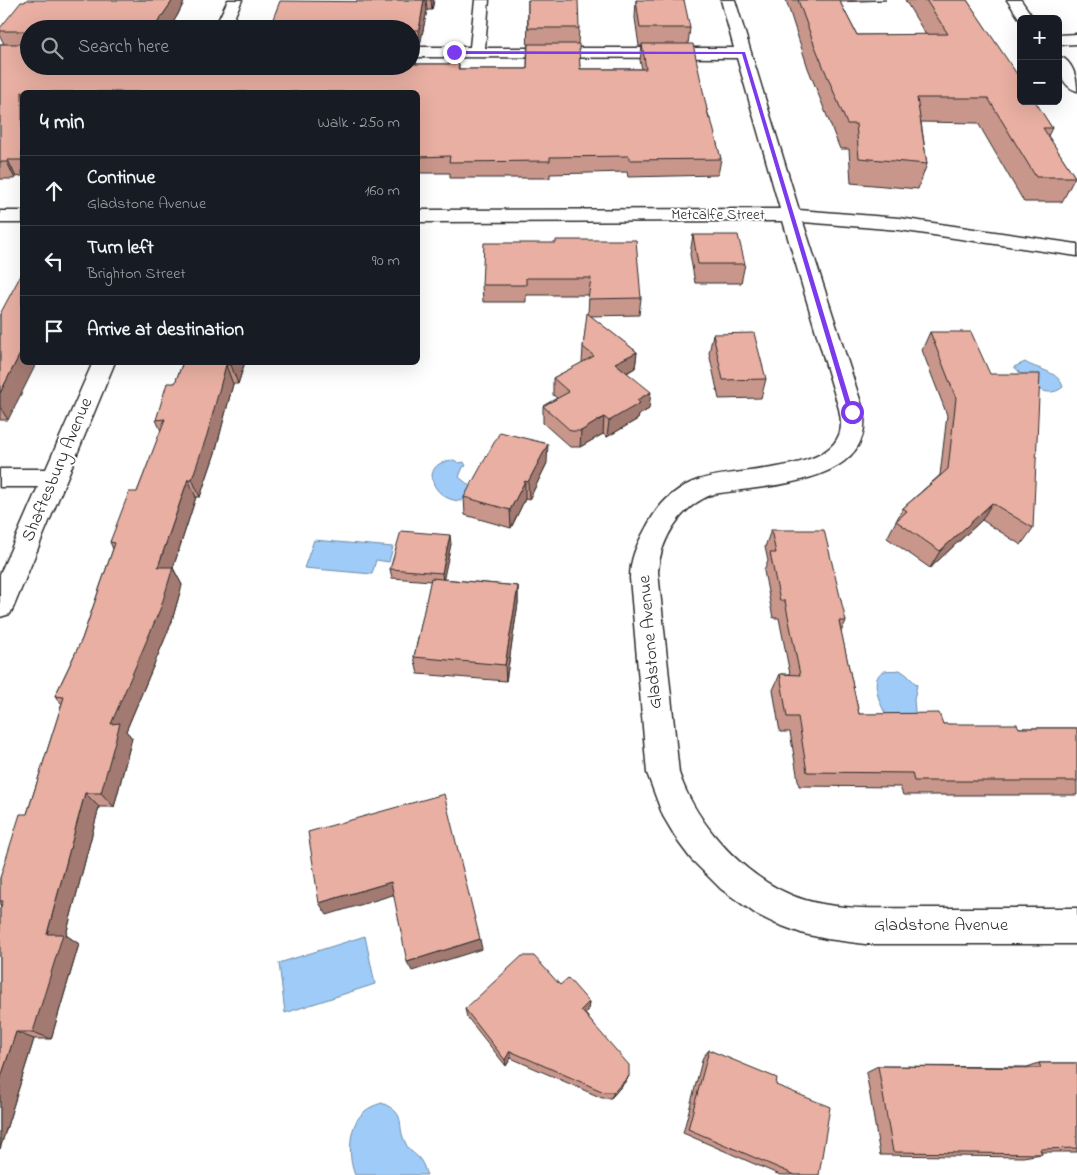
<!DOCTYPE html>
<meta charset="utf-8">
<style>
:root{--surface:#171b24;--page:#242831;--text:#f1f3f6;--muted:#9ea1a6;--line:#363941}
body{margin:0;font-family:"Indie Flower",sans-serif;background:var(--page);color:var(--text)}
.controls{position:absolute;right:15px;top:15px;display:grid;overflow:hidden;border-radius:8px;box-shadow:0 5px 20px #0002}
.controls button{width:45px;height:45px;display:grid;place-items:center;padding:0;border:0;border-bottom:1px solid var(--line);background:var(--surface);color:var(--text);font:25px sans-serif}
.stop{position:absolute;width:15px;height:15px;margin:-11px;border:4px solid #7c3aed;border-radius:50%;background:#fff}
.stop.end{background:#7c3aed;border-color:#fff;box-shadow:0 1px 5px #0008}
.list{margin:0;padding:0;list-style:none}
h2{display:flex;justify-content:space-between;align-items:center;height:65px;margin:0;padding:0 20px;font-size:21px}
h2 small{font-size:16px;font-weight:400;color:var(--muted)}
.list li{display:grid;grid-template-columns:32px 1fr auto;gap:15px;align-items:center;box-sizing:border-box;height:70px;padding:0 20px;border-top:1px solid var(--line)}
.list b{display:block;font-size:19px;white-space:nowrap}
.list p{margin:0;font-size:16px;white-space:nowrap;color:var(--muted)}
.list em{font-size:16px;font-style:normal;color:var(--muted)}
.icon{flex:none;width:28px;height:28px;fill:none;stroke:currentColor;stroke-width:2;stroke-linecap:round;stroke-linejoin:round}
.map{position:relative;flex:none;width:1077px;height:1175px;overflow:hidden}
.search{position:absolute;background:var(--surface);box-shadow:0 5px 20px #0002;left:20px;top:20px;width:400px;height:55px;display:flex;align-items:center;gap:12px;box-sizing:border-box;padding:0 18px;border-radius:28px;color:var(--muted);font-size:19px}
.panel{position:absolute;background:var(--surface);box-shadow:0 5px 20px #0002;left:20px;top:90px;width:400px;height:275px;border-radius:8px}
.map>svg:first-child{display:block}
.water{fill:#9ecbf8;stroke:#708ba6}
.lines{fill:none;stroke-linecap:round;stroke-linejoin:round}
.minor-casing{stroke:#2b2b2b;stroke-width:3}
.secondary-casing{stroke:#2b2b2b;stroke-width:3}
.minor{fill:#fff;fill-rule:evenodd}
.secondary{fill:#fff;fill-rule:evenodd}
.wall{fill:#c8968b;stroke:#2b2b2b}
.shaded-wall{fill:#a27a71;stroke:#2b2b2b}
.building{fill:#e8afa2;stroke:#2b2b2b}
.route{fill:#7c3aed}
.labels{text-anchor:middle;dominant-baseline:central;stroke-width:4;stroke-linejoin:round;paint-order:stroke}
.far-street-label{font-size:15px;fill:#2b2b2b;stroke:#fff}
.street-label{font-size:18px;fill:#2b2b2b;stroke:#fff}
</style>
<div class="map">
<svg width="1077" height="1175" viewBox="0 0 1077 1175">
<rect width="100%" height="100%" fill="#fff"/>
<filter id="ink" filterUnits="userSpaceOnUse"><feTurbulence type="fractalNoise" baseFrequency=".02" numOctaves="2"/><feDisplacementMap in="SourceGraphic" scale="10" xChannelSelector="R" yChannelSelector="G"/><feConvolveMatrix kernelMatrix="1 2 1 2 8 2 1 2 1" color-interpolation-filters="sRGB"/></filter>
<g filter="url(#ink)">
<!-- water -->
<g class="water">
<path d="M1025,362C1037,370 1058,370 1063,387C1050,398 1035,389 1024,379C1020,375 1019,370 1014,367Z"/>
<path d="M454,460L459,463L464,462L466,466L463,467L459,477L470,486L471,493L461,501C432,501 417,462 454,460Z"/>
<polygon points="314,540 393,547 389,562 376,560 372,574 304,568"/>
<path d="M900,670L907,675L917,685L914,700L916,721L888,718C882,709 867,678 884,671C888,670 895,671 900,670Z"/>
<polygon points="365,936 375,984 285,1013 279,963"/>
<path d="M382,1103C409,1115 395,1124 406,1144C409,1152 417,1154 421,1161C424,1165 425,1171 427,1175H355C348,1159 348,1127 362,1114C367,1108 375,1105 382,1103Z"/>
</g>
<g class="lines">
<defs>
<g id="minor">
<polygon points="228,0 242,0 229,29 214,29"/>
<path d="M475,0H489L485,48H734L721,0H735L799,210L899,218L1077,244V256L899,230L803,222L863,409C876,476 788,484 741,490C732,492 720,492 711,495C680,507 660,540 658,572L679,773C697,827 749,883 805,900C843,911 883,908 922,908C974,908 1025,908 1077,908V944H865L827,939L804,934L774,923L756,914L721,889L691,859L679,843L663,816L647,773L630,578C630,559 637,544 646,528C657,506 674,488 698,480C732,468 818,473 837,439C843,429 841,419 839,409L783,221L418,222V210L780,209L737,58L411,57V47H470Z"/>
<polygon points="1077,34 1077,44 1058,45 1058,35"/>
<rect x="0" y="211" width="22" height="12"/>
<polygon points="93,362 115,362 14,606 10,614 0,617 0,574 38,487 0,487 0,469 46,469"/>
</g>
<g id="secondary">
<polygon points="1007,0 1021,0 1034,19 1021,19 1021,21"/>
<path d="M1058,56C1073,60 1077,78 1077,91C1062,87 1058,70 1058,56Z"/>
</g>
</defs>
<!-- minor casing -->
<use href="#minor" class="minor-casing"/>
<!-- secondary casing -->
<use href="#secondary" class="secondary-casing"/>
<!-- minor -->
<use href="#minor" class="minor"/>
<!-- secondary -->
<use href="#secondary" class="secondary"/>
</g>
<!-- wall -->
<g class="wall">
<polygon points="138,0 185,0 177,16 169,29 29,29 29,66 411,66 411,29 392,2 393,0 434,0 432,10 427,10 420,45 416,45 417,59 416,64 459,64 459,69 527,69 528,0 579,28 578,44 580,69 642,69 640,60 642,46 639,46 635,18 636,0 690,28 688,44 721,159 718,175 628,177 627,172 550,174 550,178 450,178 450,173 418,173 418,92 22,92 22,176 16,177 15,179 0,179 0,44 4,44 0,36 0,28"/>
<polygon points="786,0 886,0 840,2 857,35 926,35 905,0 967,0 1052,128 1048,136 1075,177 1062,202 1024,202 978,123 921,122 927,164 918,189 851,183 849,149 840,149 808,68"/>
<polygon points="693,235 745,264 741,283 695,283 690,254"/>
<polygon points="555,243 641,298 639,315 590,316 637,352 635,368 627,373 649,409 639,415 638,419 607,437 603,434 580,447 570,447 543,423 543,406 557,398 553,395 553,378 582,363 583,347 588,314 589,295 526,295 526,302 483,302 482,285"/>
<polygon points="0,314 8,420 0,420"/>
<polygon points="930,332 1033,528 1021,545 982,520 930,568 887,538 903,508 940,475 947,415 922,350"/>
<polygon points="713,334 766,379 761,398 719,399 709,353"/>
<polygon points="183,362 245,362 238,384 233,384 215,453 200,497 196,497 173,568 182,585 171,624 126,731 132,738 114,807 99,807 66,935 79,944 51,1039 34,1039 0,1149 0,909 1,906 0,905 0,878 27,814 62,704 55,696 82,639 113,549 110,542 137,492 161,431 156,420 175,383"/>
<polygon points="547,463 529,500 525,499 511,528 465,515 464,497"/>
<polygon points="771,530 846,621 841,632 859,714 943,724 1019,728 1077,728 1077,795 903,795 900,787 799,786 790,732 780,732 773,690 780,674 790,674 779,618 773,618 764,571 768,561 765,547"/>
<polygon points="451,544 443,579 518,586 518,603 506,681 418,674 414,657 431,581 392,578 390,569"/>
<polygon points="560,985 589,1002 588,1011 585,1013 629,1076 625,1082 611,1098 602,1098 511,1058 506,1066 467,1017 465,1009"/>
<polygon points="709,1050 776,1085 819,1175 780,1175 683,1133 703,1057"/>
<polygon points="1039,1063 1077,1063 1077,1152 1041,1152 1042,1154 1023,1157 880,1155 866,1072 878,1066 1027,1067"/>
</g>
<!-- shaded-wall -->
<g class="shaded-wall">
<polygon points="173,0 185,0 177,16 169,29 153,29"/>
<polygon points="424,0 426,0 427,10 420,45 419,30"/>
<polygon points="431,0 434,0 432,10"/>
<polygon points="416,43 417,59 413,80 412,64"/>
<polygon points="8,160 16,177 15,179 7,162"/>
<polygon points="22,350 22,362 37,362 8,420 0,407 0,393"/>
<polygon points="637,352 635,368 613,380 615,363"/>
<polygon points="232,362 245,362 238,384 231,365"/>
<polygon points="226,365 233,384 215,453 200,497 192,479"/>
<polygon points="651,392 649,409 639,415 638,419 607,437 609,421 637,400"/>
<polygon points="604,417 603,434 580,447 581,431"/>
<polygon points="548,444 547,463 529,500 528,482"/>
<polygon points="188,479 196,497 173,568 182,585 171,624 126,731 132,738 114,807 101,793 111,724 158,567"/>
<polygon points="525,481 525,499 511,528 510,510"/>
<polygon points="992,503 982,520 930,568 940,551"/>
<polygon points="450,535 451,544 443,582 442,573"/>
<polygon points="518,586 518,603 506,681 505,665"/>
<polygon points="85,793 99,807 66,935 79,944 51,1039 33,1032 47,934"/>
<polygon points="391,882 396,894 327,915 319,903"/>
<polygon points="480,939 482,949 412,971 407,962"/>
<polygon points="589,1002 588,1011 580,1018 581,1010"/>
<polygon points="16,1032 34,1039 0,1149 0,1080"/>
<polygon points="510,1051 511,1058 506,1066 505,1060"/>
<polygon points="629,1076 625,1082 611,1098 614,1092"/>
</g>
<!-- building -->
<g class="building">
<polygon points="26,0 173,0 153,29 29,29 29,66 411,66 411,43 416,43 412,64 459,64 458,69 527,69 528,44 579,44 580,69 646,69 642,44 693,44 709,119 711,119 721,159 629,160 629,156 550,157 550,161 449,162 450,156 418,157 418,92 22,92 22,160 8,160 7,162 0,162 0,44 24,44 24,31 0,31 0,28 21,2 25,2"/>
<polygon points="393,0 424,0 419,30 411,30 411,29 269,29 280,1 392,2"/>
<polygon points="528,0 578,0 579,28 528,28"/>
<polygon points="636,0 684,0 690,28 640,28"/>
<polygon points="798,0 839,0 857,35 948,34 926,0 967,0 1021,80 1021,101 1035,101 1052,128 1043,128 1075,177 1036,177 988,98 917,98 927,164 859,158 856,124 847,124 814,44"/>
<polygon points="693,235 738,235 745,264 698,264"/>
<polygon points="556,240 636,240 641,298 588,299 591,278 526,278 526,285 482,285 484,243 556,243"/>
<polygon points="22,273 22,350 0,393 0,314"/>
<polygon points="587,313 637,352 615,363 651,392 637,400 640,403 609,421 604,417 581,431 571,431 543,406 569,392 553,378 594,356 583,347"/>
<polygon points="930,332 971,332 990,374 1040,374 1033,528 992,503 940,551 896,521 907,511 903,508 948,469 956,398"/>
<polygon points="754,333 766,379 723,380 713,334"/>
<polygon points="183,362 232,362 231,365 226,365 207,435 192,479 188,479 158,567 173,567 161,607 111,724 120,723 101,793 85,793 47,934 63,934 33,1032 16,1032 0,1080 0,909 3,901 0,901 0,878 20,814 27,814 64,697 55,696 82,639 115,543 110,542 129,492 137,492 165,419 156,420 167,383 175,383"/>
<polygon points="500,432 548,444 528,482 525,481 510,510 464,497"/>
<polygon points="771,530 824,530 846,621 839,621 859,714 939,713 943,724 1017,724 1019,728 1077,728 1077,781 914,781 912,773 807,772 798,717 787,717 780,674 800,675 785,601 780,601 770,553 776,553"/>
<polygon points="401,531 450,535 442,573 390,569"/>
<polygon points="431,578 518,586 505,665 414,657"/>
<polygon points="444,794 480,939 407,962 391,882 319,903 308,832"/>
<polygon points="522,956 534,956 560,985 568,978 589,1002 581,1010 629,1065 629,1076 614,1092 604,1092 510,1051 505,1060 465,1009"/>
<polygon points="709,1050 777,1078 776,1085 830,1107 819,1175 795,1175 688,1129"/>
<polygon points="1039,1063 1077,1063 1077,1148 1040,1149 1042,1154 893,1152 878,1066 1041,1068"/>
</g>
</g>
<!-- route -->
<polygon class="route" points="452,51 745,52 854,414 848,412 742,54 454,54"/>
<g class="labels">
<!-- far-street labels -->
<g class="far-street-label">
<text x="718" y="215">Metcalfe Street</text>
</g>
<!-- street labels -->
<g class="street-label">
<text transform="translate(58 470) rotate(-67)">Shaftesbury Avenue</text>
<text transform="translate(651 642) rotate(-95)">Gladstone Avenue</text>
<text x="941" y="926">Gladstone Avenue</text>
</g>
</g>
</svg>
<div class="controls">
<button>+</button>
<button>−</button>
</div>
<div class="stop" style="left:852px;top:412px"></div>
<div class="stop end" style="left:454px;top:52px"></div>
<div class="search"><svg class="icon" aria-label="search" viewBox="0 0 24 24"><circle cx="10" cy="10" r="6"/><path d="M15 15l6 6"/></svg>Search here</div>
<section class="panel">
<h2>4 min<small>Walk · 250 m</small></h2>
<ul class="list">
<li><svg class="icon" aria-label="ahead" viewBox="0 0 24 24"><path d="M12 20V5M6 11l6-6 6 6"/></svg><div><b>Continue</b><p>Gladstone Avenue</p></div><em>160 m</em></li>
<li><svg class="icon" aria-label="left" viewBox="0 0 24 24"><path d="M17 20v-9H6M10 6l-5 5 5 5"/></svg><div><b>Turn left</b><p>Brighton Street</p></div><em>90 m</em></li>
<li><svg class="icon" aria-label="arrive" viewBox="0 0 24 24"><path d="M6 21V4h12l-3 4 3 4H6"/></svg><div><b>Arrive at destination</b></div></li>
</ul>
</section>
</div>
